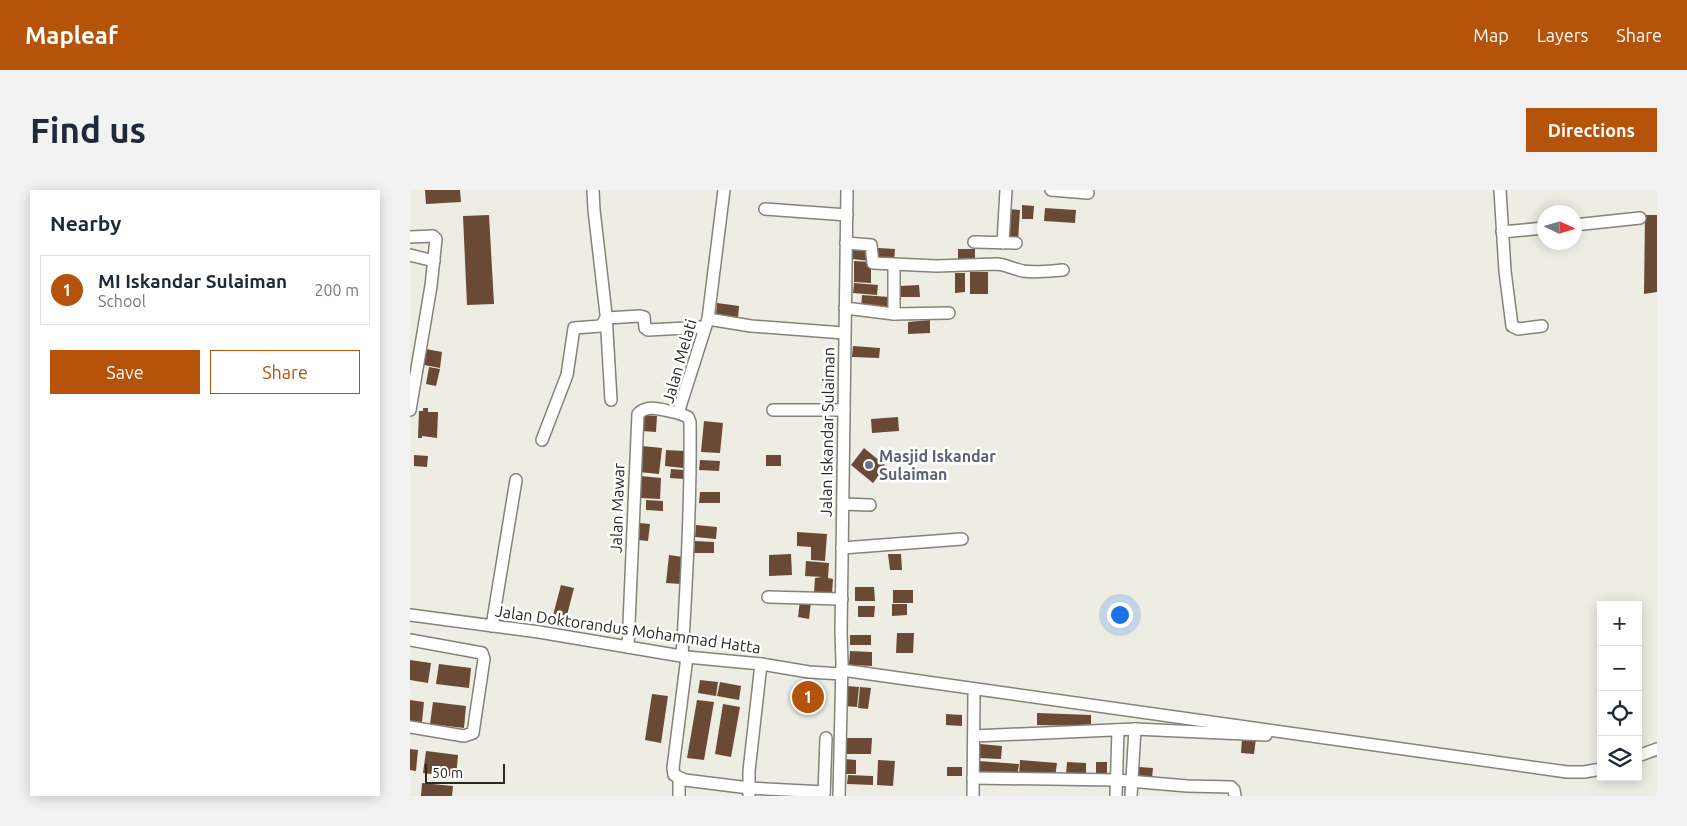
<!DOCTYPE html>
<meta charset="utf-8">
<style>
:root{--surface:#fff;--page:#f2f2f3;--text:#1f2937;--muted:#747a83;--line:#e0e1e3;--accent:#b45309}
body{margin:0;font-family:Ubuntu,sans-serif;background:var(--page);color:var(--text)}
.controls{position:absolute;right:15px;bottom:15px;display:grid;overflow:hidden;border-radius:0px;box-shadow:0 2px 12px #0003}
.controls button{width:45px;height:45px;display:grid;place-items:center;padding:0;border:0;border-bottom:1px solid var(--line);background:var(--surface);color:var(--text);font:25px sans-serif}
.compass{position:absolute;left:1127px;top:15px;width:45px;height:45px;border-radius:50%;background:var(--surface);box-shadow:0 2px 12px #0003;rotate:94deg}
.scale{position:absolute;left:15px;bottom:12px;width:80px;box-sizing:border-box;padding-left:5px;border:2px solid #282724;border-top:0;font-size:14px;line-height:18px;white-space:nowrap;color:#282724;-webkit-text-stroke:4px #fff;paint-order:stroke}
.you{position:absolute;left:709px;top:424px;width:18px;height:18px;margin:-12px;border:4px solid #fff;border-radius:50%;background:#1a73e8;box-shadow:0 0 0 8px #1a73e833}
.badge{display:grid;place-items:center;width:32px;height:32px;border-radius:50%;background:var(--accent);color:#fff;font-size:16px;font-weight:700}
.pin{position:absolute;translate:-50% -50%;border:2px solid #fff;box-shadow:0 1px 5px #0006}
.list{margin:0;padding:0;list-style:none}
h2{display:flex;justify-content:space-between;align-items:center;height:65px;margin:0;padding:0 20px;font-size:21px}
h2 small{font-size:16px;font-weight:400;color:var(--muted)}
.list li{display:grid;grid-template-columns:32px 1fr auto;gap:15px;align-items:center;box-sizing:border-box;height:70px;margin:0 10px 10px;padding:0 10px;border:1px solid var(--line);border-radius:0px}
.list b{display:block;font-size:19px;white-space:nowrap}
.list p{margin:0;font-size:16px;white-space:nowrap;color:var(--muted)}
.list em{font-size:16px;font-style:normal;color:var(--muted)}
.actions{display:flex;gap:10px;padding:15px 20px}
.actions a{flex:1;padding:11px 0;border:1px solid var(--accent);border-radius:0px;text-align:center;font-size:18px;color:var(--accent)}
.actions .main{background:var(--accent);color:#fff}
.icon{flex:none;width:28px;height:28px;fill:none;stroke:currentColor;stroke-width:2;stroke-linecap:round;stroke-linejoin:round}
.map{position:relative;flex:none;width:1247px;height:606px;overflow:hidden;border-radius:0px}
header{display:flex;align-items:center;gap:30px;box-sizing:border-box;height:70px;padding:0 25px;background:var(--accent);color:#fff}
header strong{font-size:24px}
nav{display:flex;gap:28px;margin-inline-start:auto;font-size:18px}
.intro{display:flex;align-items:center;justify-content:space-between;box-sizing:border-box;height:120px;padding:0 30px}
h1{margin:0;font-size:35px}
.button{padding:12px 22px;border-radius:0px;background:var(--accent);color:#fff;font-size:18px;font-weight:700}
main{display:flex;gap:30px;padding:0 30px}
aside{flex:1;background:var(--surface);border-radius:0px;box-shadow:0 2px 12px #0003}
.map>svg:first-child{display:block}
.building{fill:#6a4935}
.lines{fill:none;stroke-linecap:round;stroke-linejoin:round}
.minor-casing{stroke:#84827a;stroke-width:14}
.minor{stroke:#fff;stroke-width:11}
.worship-dot{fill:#6b7280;stroke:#fff;stroke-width:2}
.labels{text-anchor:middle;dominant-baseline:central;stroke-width:5;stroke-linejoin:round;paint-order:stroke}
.street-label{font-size:16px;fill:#282724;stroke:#fff}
.worship-label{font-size:16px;font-weight:bold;fill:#5b616d;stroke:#fff;text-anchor:start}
</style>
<header>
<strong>Mapleaf</strong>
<nav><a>Map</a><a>Layers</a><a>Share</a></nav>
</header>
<div class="intro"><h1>Find us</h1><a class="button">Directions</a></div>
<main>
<aside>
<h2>Nearby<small></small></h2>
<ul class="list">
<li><span class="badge">1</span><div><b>MI Iskandar Sulaiman</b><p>School</p></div><em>200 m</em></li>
</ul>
<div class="actions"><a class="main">Save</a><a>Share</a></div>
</aside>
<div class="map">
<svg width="1247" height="606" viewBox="0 0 1247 606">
<rect width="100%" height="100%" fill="#eeede4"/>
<!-- building -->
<g class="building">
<polygon points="15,0 50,0 51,12 16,14"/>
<polygon points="612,15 624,16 623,29 612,29"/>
<polygon points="635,18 666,20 665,33 634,31"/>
<polygon points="599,19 610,20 608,51 597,51"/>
<polygon points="79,25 84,114 57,115 53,26"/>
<polygon points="1235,25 1247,25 1247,102 1234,104"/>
<polygon points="468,58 485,59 484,72 467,71"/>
<rect x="548" y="59" width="17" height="13"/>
<polygon points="443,60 461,61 460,71 442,69"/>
<polygon points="444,71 461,72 461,93 444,92"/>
<rect x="560" y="82" width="18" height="22"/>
<polygon points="545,83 555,83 555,102 545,103"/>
<polygon points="444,93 468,95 467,105 443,103"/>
<polygon points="509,95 510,107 490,107 490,96"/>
<polygon points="452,105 479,107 478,120 451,119"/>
<polygon points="307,113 329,116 328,128 306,125"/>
<polygon points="520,130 520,143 498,144 498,132"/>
<polygon points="443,156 470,158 469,168 442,167"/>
<polygon points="16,159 32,162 30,178 14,175"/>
<polygon points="19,177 30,179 26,196 16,194"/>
<polygon points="13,218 18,218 18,222 28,222 27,248 12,246 12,248 8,248 9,221 13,221"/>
<polygon points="233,225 247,226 246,242 232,241"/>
<polygon points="488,227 489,241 462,243 461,229"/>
<polygon points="294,231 313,233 310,263 291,262"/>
<polygon points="232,256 252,258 249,284 229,282"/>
<polygon points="454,258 476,276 463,293 441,275"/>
<polygon points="256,260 275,261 273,278 255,276"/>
<polygon points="4,265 18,266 17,277 4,276"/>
<rect x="356" y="265" width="15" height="11"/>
<polygon points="290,270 310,271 309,281 289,280"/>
<polygon points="261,279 274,280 274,289 260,288"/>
<polygon points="231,286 251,288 250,309 230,308"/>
<polygon points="290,302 310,302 310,313 289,313"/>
<polygon points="236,310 253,311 253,321 236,320"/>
<polygon points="229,333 240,334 238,351 228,350"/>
<polygon points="286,335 307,337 306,349 285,347"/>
<polygon points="387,342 417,344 415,371 401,370 401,357 387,356"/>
<polygon points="285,351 304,352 304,363 284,363"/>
<polygon points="381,364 382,385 359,386 359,365"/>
<polygon points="478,364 491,364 492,380 480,380"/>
<polygon points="259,365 273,367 271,394 256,393"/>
<polygon points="396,371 419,373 418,388 423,389 422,404 404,403 405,388 412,387 395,386"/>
<polygon points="151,395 164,398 155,433 142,429"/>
<polygon points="445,397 464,397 465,411 445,411"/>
<rect x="483" y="400" width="20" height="13"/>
<polygon points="390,410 401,412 399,429 388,427"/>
<polygon points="482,414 497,414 497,425 482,426"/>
<polygon points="448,416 465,416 464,427 448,427"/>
<polygon points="487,443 504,443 503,463 486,463"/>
<rect x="440" y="445" width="21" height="10"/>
<polygon points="440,461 462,462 462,476 439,475"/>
<polygon points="0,470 21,473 18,493 0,490"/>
<polygon points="29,474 61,478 59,498 26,494"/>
<polygon points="290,490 308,492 306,506 288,503"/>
<polygon points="310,492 331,496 329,510 307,506"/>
<polygon points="437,496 449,497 447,517 435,516"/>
<polygon points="450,497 461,498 458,519 448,518"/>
<polygon points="242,504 258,506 251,553 235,550"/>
<polygon points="0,510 14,512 12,532 0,531"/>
<polygon points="287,510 304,512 294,570 277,568"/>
<polygon points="23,512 56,516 54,538 20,534"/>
<polygon points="313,514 330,517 321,567 305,564"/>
<polygon points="627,523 681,525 681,536 627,535"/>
<polygon points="536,524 552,525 552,536 536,535"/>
<polygon points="436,548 462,548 461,564 436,564"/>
<polygon points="832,548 846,549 844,564 831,563"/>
<polygon points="570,554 592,556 591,569 569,568"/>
<polygon points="0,559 8,560 6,581 0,580"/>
<polygon points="16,561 48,565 46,587 13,583"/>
<polygon points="435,569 446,570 446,584 434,584"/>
<polygon points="468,570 485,571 483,596 467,595"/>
<polygon points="610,570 647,573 645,588 609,586"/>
<polygon points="569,571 609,574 607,587 568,583"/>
<polygon points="657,572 676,573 676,586 656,585"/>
<rect x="686" y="572" width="11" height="14"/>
<rect x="537" y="577" width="15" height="9"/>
<polygon points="729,577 743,578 742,588 728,588"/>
<polygon points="438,585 463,586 463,595 437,594"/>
<polygon points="12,593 43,596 42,606 11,606"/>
</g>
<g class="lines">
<defs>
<g id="minor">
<polyline points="183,0 184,20 196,124 201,210"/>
<polyline points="641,0 678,3"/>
<polyline points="1090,0 1095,81 1102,136 1108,139 1132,136"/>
<polyline points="355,19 437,25"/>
<polyline points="1164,35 1230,28"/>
<polyline points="1092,42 1134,38"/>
<polyline points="0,47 23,46 26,49 21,96 0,220"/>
<polyline points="564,52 606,53"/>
<path d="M436,53L461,55L463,73L526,76L587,74C597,75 603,79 613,81C626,83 640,81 653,80"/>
<polyline points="593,53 596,0"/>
<polyline points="0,65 24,71"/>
<polyline points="435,118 484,124 539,123"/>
<polyline points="484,124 484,75"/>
<polyline points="298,129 341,136 434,143"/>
<polyline points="363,220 434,220"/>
<polyline points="132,250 157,185 164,138 191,136 196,128 230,126 234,127 235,138 238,140 295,137"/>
<polyline points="433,314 460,315"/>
<polyline points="432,358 552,349"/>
<polyline points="358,407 432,409"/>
<polyline points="0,425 129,442 277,467 351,474 399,482 432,484"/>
<polyline points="82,436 106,290"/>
<polyline points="0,450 72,463 74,469 63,543 54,546 0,537"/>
<path d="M218,457L228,224C238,213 255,221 268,223"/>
<path d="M272,466C277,388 281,310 280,232L278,227L268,223L298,129L314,0"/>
<polyline points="277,467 263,578 264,585 275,590 339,598 414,602"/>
<polyline points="432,480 1157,582 1174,582 1191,579"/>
<polyline points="564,546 725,539 856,545"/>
<polyline points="1228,566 1247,559"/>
<polyline points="563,588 707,590 777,596 821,597 824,600 825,606"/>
<polyline points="269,589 269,606"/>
<polyline points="339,606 339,581 351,474"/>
<polyline points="414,606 416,548"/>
<polyline points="429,606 432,473 431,442 437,0"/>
<polyline points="563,606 564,505"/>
<polyline points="706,606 708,540"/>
<polyline points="721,606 725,539"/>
</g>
</defs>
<!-- minor casing -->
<use href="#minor" class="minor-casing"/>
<!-- minor -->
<use href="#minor" class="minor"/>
</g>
<!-- markers -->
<circle class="worship-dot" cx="459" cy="275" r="5"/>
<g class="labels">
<!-- street labels -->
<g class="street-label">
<text transform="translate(269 171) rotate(-74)">Jalan Melati</text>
<text transform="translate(417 242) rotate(-89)">Jalan Iskandar Sulaiman</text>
<text transform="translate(207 318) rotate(-88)">Jalan Mawar</text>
<text transform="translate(218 439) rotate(8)">Jalan Doktorandus Mohammad Hatta</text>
</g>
<!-- worship labels -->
<g class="worship-label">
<text x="469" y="266">Masjid Iskandar<tspan x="469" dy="18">Sulaiman</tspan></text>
</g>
</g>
</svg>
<div class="controls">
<button>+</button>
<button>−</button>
<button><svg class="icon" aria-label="locate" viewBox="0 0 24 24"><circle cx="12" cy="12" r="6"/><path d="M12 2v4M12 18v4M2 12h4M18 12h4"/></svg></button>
<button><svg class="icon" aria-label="layers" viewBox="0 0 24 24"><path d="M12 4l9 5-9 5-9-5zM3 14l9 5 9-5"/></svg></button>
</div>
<svg class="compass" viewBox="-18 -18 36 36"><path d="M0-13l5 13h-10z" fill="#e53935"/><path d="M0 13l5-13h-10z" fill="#747a83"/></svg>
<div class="scale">50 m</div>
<div class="you"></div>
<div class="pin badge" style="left:398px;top:507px">1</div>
</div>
</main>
